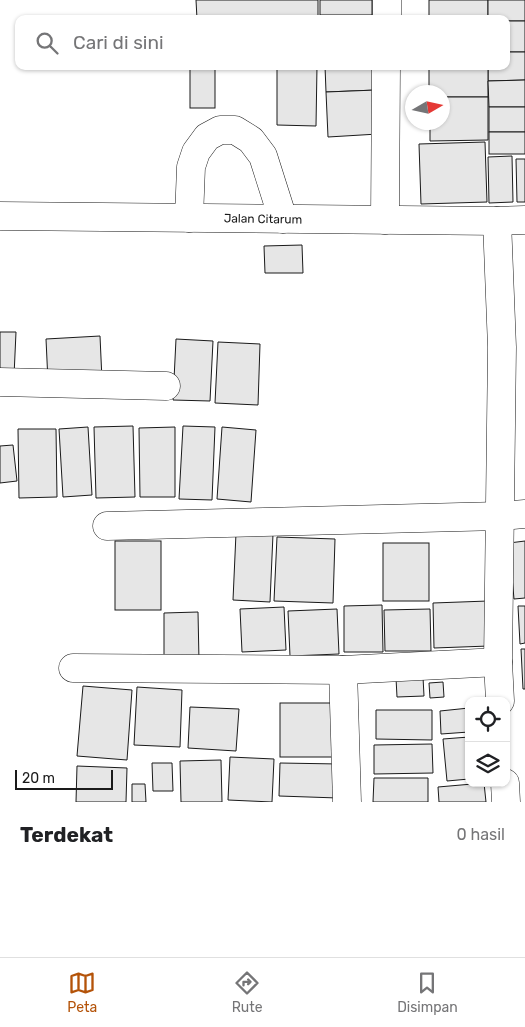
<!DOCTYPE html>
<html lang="id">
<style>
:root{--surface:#fff;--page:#f6f6f6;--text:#202124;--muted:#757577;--line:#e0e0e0;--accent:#b45309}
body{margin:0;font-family:Rubik,sans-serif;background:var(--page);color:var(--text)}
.controls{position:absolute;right:15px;bottom:15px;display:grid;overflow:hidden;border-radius:10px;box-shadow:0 1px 4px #0004}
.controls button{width:45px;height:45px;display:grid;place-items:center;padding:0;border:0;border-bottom:1px solid var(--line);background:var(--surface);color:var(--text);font:25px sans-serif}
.compass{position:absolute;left:405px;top:85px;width:45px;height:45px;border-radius:50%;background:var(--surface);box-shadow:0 1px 4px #0004;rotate:81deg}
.scale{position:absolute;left:15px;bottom:12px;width:98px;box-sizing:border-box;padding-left:5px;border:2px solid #1a1a1a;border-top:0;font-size:14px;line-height:18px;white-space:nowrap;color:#1a1a1a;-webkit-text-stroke:4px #fff;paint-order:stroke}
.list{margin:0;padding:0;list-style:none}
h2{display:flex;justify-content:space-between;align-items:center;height:65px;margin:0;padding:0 20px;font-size:21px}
h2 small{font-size:16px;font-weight:400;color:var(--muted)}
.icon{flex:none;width:28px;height:28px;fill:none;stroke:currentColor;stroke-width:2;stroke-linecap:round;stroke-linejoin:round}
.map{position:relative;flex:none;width:525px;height:802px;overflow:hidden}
.search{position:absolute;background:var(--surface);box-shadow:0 1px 4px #0004;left:15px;right:15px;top:15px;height:55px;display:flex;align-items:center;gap:12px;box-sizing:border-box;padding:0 18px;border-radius:10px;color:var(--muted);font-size:19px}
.sheet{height:155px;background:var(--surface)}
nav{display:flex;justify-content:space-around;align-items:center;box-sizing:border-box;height:70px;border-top:1px solid var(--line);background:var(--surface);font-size:14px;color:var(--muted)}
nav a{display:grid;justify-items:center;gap:2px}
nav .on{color:var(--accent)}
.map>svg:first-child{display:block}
.building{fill:#e6e6e6;stroke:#1a1a1a}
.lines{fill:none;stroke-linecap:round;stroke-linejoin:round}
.minor-casing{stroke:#1a1a1a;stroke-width:29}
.minor{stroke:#fff;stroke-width:28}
.labels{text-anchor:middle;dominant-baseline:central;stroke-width:4;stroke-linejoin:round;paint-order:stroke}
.street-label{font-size:12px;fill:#1a1a1a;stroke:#fff}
</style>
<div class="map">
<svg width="525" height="802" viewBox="0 0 525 802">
<rect width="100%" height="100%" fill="#fff"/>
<!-- building -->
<g class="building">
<polygon points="196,0 318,0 318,19 197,19"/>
<rect x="320" y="0" width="52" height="15"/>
<rect x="429" y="0" width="59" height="19"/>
<polygon points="488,0 525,0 525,21 506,21 506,19 488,19"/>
<rect x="506" y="21" width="19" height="31"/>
<polygon points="506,52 525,52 525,80 488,81 488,66 506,66"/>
<rect x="190" y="66" width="25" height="42"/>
<polygon points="277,66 317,66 316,126 277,125"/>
<polygon points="325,66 374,66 376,90 326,92"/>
<rect x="429" y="66" width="59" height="3"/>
<polygon points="429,69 488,69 488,97 442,97 442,92 429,92"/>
<polygon points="525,80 525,107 489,107 488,81"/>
<polygon points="376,90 378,134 328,137 326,92"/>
<polygon points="442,97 488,97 488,140 430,141 430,122 442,122"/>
<rect x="489" y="107" width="36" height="25"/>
<rect x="489" y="132" width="36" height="22"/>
<polygon points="485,142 487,202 421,204 419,144"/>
<polygon points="512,156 513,202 489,203 488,157"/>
<polygon points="516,159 525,159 525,202 517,202"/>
<polygon points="302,245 303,273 265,273 264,246"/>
<polygon points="0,332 16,332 14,376 0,375"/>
<polygon points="100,336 102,380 48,382 46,339"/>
<polygon points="176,339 213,341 210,401 173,400"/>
<polygon points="218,342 260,344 258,405 215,403"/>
<polygon points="133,426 135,497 96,498 94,427"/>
<polygon points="183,426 215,427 212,500 179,499"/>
<polygon points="88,427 92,495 63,497 59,429"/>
<polygon points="175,427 175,497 140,497 139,428"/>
<polygon points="222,427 256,430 251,502 217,499"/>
<polygon points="18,429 56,429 57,497 19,498"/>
<polygon points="13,445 17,481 0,483 0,446"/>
<polygon points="236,533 273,534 270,602 233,600"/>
<polygon points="277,537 335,539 333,603 274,601"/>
<rect x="115" y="541" width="46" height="69"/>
<polygon points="525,541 525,598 514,599 509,543"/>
<rect x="383" y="543" width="46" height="58"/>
<polygon points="488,601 489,646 434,648 433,603"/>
<polygon points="382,605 383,652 344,652 344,606"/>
<polygon points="518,606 525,606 525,643 520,644"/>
<polygon points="284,607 286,650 242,652 240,609"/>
<polygon points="337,609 339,654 290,656 288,611"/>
<polygon points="430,609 431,651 385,651 384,610"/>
<polygon points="198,612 199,661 164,661 164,613"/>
<polygon points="521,649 525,649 525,689 523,689"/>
<polygon points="423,677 424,696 397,697 396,678"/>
<polygon points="443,682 444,697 430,698 429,683"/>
<polygon points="83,686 132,690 127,760 77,756"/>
<polygon points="137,687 182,690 180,747 134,745"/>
<rect x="280" y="703" width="55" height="54"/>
<polygon points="190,707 239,709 236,751 188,748"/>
<polygon points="469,708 469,732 441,734 440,711"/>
<polygon points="376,710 432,710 432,740 376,739"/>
<polygon points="469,737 469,779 447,781 443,739"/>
<polygon points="432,744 433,773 374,774 374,745"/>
<polygon points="230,757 274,759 272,802 228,800"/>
<polygon points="221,760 222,802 181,802 180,761"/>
<polygon points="152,763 172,763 173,791 153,791"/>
<polygon points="280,763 339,764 338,798 279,796"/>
<polygon points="77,766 127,768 126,802 76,802"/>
<polygon points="374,778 428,778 428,802 373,802"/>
<polygon points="484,783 486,802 439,802 438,787"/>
<polygon points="132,784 145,784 146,802 132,802"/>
</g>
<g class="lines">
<defs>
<g id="minor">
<polyline points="387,19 387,0"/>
<polyline points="0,216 497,221 525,220"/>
<polyline points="189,218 191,167 196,152 207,137 220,130 235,130 251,140 263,156 283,219"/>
<polyline points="385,220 386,66"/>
<polyline points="497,221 502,347 498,662 500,701"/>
<polyline points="0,382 166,386"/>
<polyline points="107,526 500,516 525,514"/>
<polyline points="73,668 343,670 498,662"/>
<polyline points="343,670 347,802"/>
<polyline points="505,783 506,802"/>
</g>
</defs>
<!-- minor casing -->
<use href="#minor" class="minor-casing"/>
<!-- minor -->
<use href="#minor" class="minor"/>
</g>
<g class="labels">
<!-- street labels -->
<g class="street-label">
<text transform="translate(263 219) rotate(1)">Jalan Citarum</text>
</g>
</g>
</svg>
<div class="controls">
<button><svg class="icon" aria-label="locate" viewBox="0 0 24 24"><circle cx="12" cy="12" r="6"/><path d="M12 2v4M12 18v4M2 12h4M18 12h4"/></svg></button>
<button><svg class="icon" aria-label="layers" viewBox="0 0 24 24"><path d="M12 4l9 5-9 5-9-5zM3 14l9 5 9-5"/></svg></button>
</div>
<svg class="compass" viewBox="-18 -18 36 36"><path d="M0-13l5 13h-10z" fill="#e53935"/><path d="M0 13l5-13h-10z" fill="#757577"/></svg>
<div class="scale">20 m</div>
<div class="search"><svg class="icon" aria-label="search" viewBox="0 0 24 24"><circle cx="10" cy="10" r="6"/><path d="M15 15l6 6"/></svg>Cari di sini</div>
</div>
<section class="sheet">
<h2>Terdekat<small>0 hasil</small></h2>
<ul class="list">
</ul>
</section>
<nav>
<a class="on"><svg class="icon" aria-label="map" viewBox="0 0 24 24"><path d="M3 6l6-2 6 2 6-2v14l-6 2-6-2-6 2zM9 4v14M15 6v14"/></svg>Peta</a>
<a><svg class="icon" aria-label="directions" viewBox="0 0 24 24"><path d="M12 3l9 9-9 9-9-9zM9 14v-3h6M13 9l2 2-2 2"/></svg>Rute</a>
<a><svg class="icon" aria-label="saved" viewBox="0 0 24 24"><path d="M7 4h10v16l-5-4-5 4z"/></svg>Disimpan</a>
</nav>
